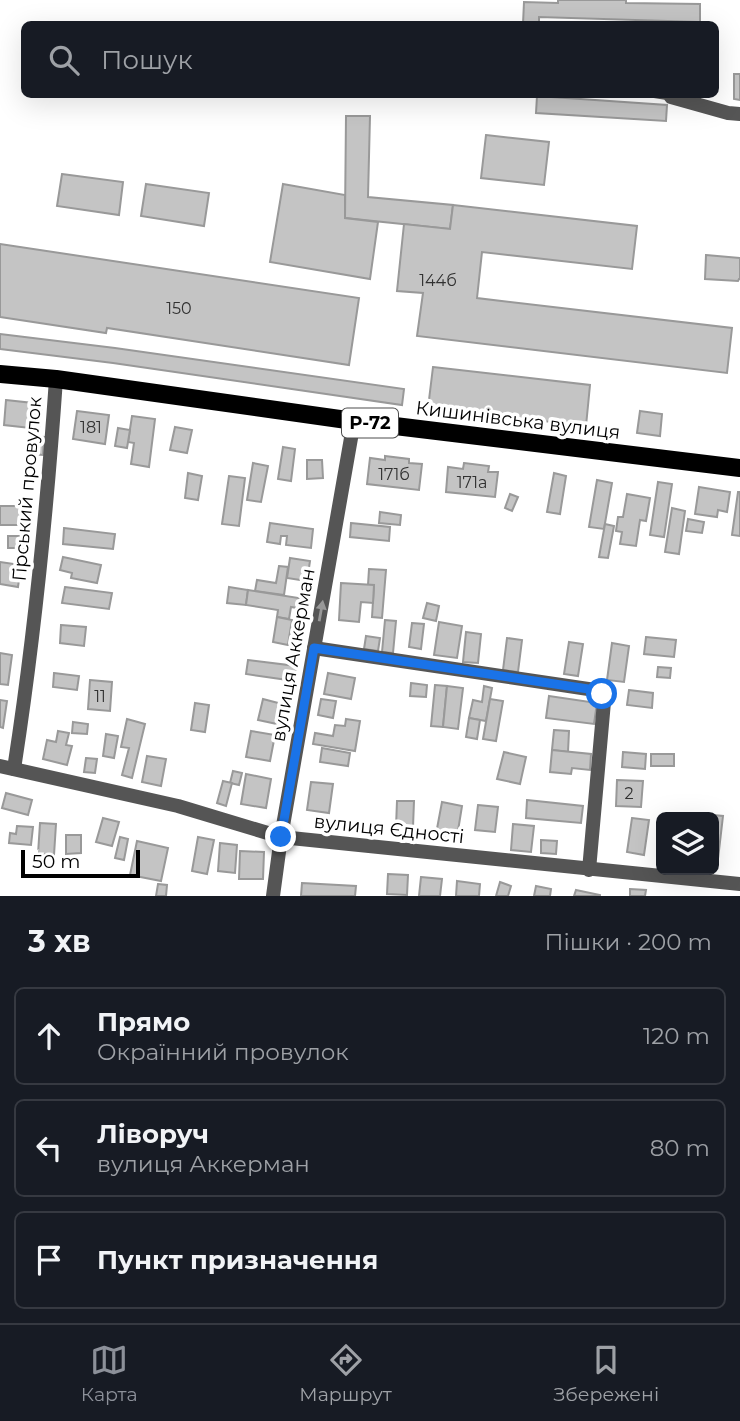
<!DOCTYPE html>
<html lang="uk">
<meta charset="utf-8">
<style>
:root{--surface:#171b24;--page:#242831;--text:#f1f3f6;--muted:#9ea1a6;--line:#363941;--accent:#8c9099}
body{margin:0;font-family:Montserrat,sans-serif;background:var(--page);color:var(--text)}
.controls{position:absolute;right:21px;bottom:21px;display:grid;overflow:hidden;border-radius:10px;box-shadow:0 7px 28px #0002}
.controls button{width:63px;height:63px;display:grid;place-items:center;padding:0;border:0;border-bottom:2px solid var(--line);background:var(--surface);color:var(--text);font:35px sans-serif}
.scale{position:absolute;left:21px;bottom:18px;width:119px;box-sizing:border-box;padding-left:7px;border:4px solid #000;border-top:0;font-size:19px;line-height:24px;white-space:nowrap;color:#000;-webkit-text-stroke:5px #fff;paint-order:stroke}
.stop{position:absolute;width:21px;height:21px;margin:-16px;border:5px solid #1a73e8;border-radius:50%;background:#fff}
.stop.end{background:#1a73e8;border-color:#fff;box-shadow:0 2px 7px #0008}
.list{margin:0;padding:0;list-style:none}
h2{display:flex;justify-content:space-between;align-items:center;height:91px;margin:0;padding:0 28px;font-size:30px}
h2 small{font-size:23px;font-weight:400;color:var(--muted)}
.list li{display:grid;grid-template-columns:46px 1fr auto;gap:21px;align-items:center;box-sizing:border-box;height:98px;margin:0 14px 14px;padding:0 14px;border:2px solid var(--line);border-radius:10px}
.list b{display:block;font-size:26px;white-space:nowrap}
.list p{margin:0;font-size:23px;white-space:nowrap;color:var(--muted)}
.list em{font-size:23px;font-style:normal;color:var(--muted)}
.icon{flex:none;width:38px;height:38px;fill:none;stroke:currentColor;stroke-width:2;stroke-linecap:round;stroke-linejoin:round}
.map{position:relative;flex:none;width:740px;height:896px;overflow:hidden}
.search{position:absolute;background:var(--surface);box-shadow:0 7px 28px #0002;left:21px;right:21px;top:21px;height:77px;display:flex;align-items:center;gap:18px;box-sizing:border-box;padding:0 24px;border-radius:10px;color:var(--muted);font-size:26px}
.sheet{height:427px;background:var(--surface)}
nav{display:flex;justify-content:space-around;align-items:center;box-sizing:border-box;height:98px;border-top:2px solid var(--line);background:var(--surface);font-size:19px;color:var(--muted)}
nav a{display:grid;justify-items:center;gap:4px}
nav .on{color:var(--accent)}
.map>svg:first-child{display:block}
.building{fill:#c4c4c4;stroke:#999;stroke-width:2}
.lines{fill:none;stroke-linecap:round;stroke-linejoin:round}
.service{stroke:#555;stroke-width:7}
.minor{stroke:#555;stroke-width:14}
.tertiary{stroke:#555;stroke-width:14}
.primary{stroke:#000;stroke-width:18}
.oneway{fill:#999}
.route{stroke:#1a73e8;stroke-width:9}
.labels{text-anchor:middle;dominant-baseline:central;stroke-width:7;stroke-linejoin:round;paint-order:stroke}
.number-label{font-size:16px;fill:#313131}
.shield{fill:#fff;stroke:#4c4c4c;stroke-width:2}
.shield-label{font-size:18px;font-weight:bold;fill:#000}
.street-label{font-size:19px;fill:#000;stroke:#fff}
</style>
<div class="map">
<svg width="740" height="896" viewBox="0 0 740 896">
<rect width="100%" height="100%" fill="#fff"/>
<!-- building -->
<g class="building">
<polygon points="558,0 626,0 626,3 700,4 700,22 539,17 539,24 523,24 524,2 558,3"/>
<polygon points="734,74 740,74 740,100 734,99"/>
<polygon points="537,96 667,105 666,121 536,113"/>
<polygon points="346,116 370,116 368,197 453,205 450,229 345,218"/>
<polygon points="486,135 549,142 544,185 481,178"/>
<polygon points="62,174 123,182 119,215 57,206"/>
<polygon points="146,184 209,193 204,226 141,216"/>
<polygon points="283,184 345,195 345,218 378,222 370,279 270,262"/>
<polygon points="453,205 637,226 632,269 482,252 477,298 732,328 727,373 417,336 423,293 397,291 404,224 450,229"/>
<polygon points="0,244 359,298 349,365 107,328 106,333 0,317"/>
<polygon points="706,255 740,258 740,279 739,279 738,281 705,279"/>
<polygon points="0,334 115,348 404,389 402,405 113,363 0,349"/>
<polygon points="433,367 590,385 586,426 428,408"/>
<polygon points="6,400 42,404 39,429 4,425"/>
<polygon points="77,411 109,415 105,444 73,439"/>
<polygon points="640,411 662,414 660,436 637,433"/>
<polygon points="132,416 155,419 149,467 131,464 134,443 128,442"/>
<polygon points="175,427 192,430 187,453 170,450"/>
<polygon points="118,428 130,430 127,448 115,446"/>
<polygon points="31,436 44,437 43,455 30,454"/>
<polygon points="283,447 295,449 291,481 278,479"/>
<polygon points="385,456 409,459 409,463 422,464 419,490 367,484 370,458 385,460"/>
<polygon points="307,460 322,460 323,478 307,479"/>
<polygon points="253,463 268,466 261,502 247,500"/>
<polygon points="464,463 489,466 488,472 498,472 495,497 446,492 448,467 463,469"/>
<polygon points="188,473 202,476 198,500 185,498"/>
<polygon points="554,473 566,476 560,514 547,512"/>
<polygon points="229,476 245,478 239,526 222,524"/>
<polygon points="597,480 612,483 604,529 589,527"/>
<polygon points="658,482 672,484 664,537 650,535"/>
<polygon points="699,487 730,492 727,512 718,510 717,517 695,514"/>
<polygon points="738,492 740,492 740,536 732,535"/>
<polygon points="510,494 518,497 512,511 505,508"/>
<polygon points="627,494 650,498 646,521 640,520 636,546 620,544 622,532 616,531 618,517 623,517"/>
<rect x="0" y="506" width="29" height="19"/>
<polygon points="672,508 685,511 679,554 665,552"/>
<polygon points="380,512 401,515 400,525 379,523"/>
<polygon points="688,519 704,522 702,533 686,531"/>
<polygon points="270,523 313,529 311,548 286,545 287,536 281,536 280,544 267,542"/>
<polygon points="351,523 390,527 389,541 350,537"/>
<polygon points="605,524 614,526 608,558 599,557"/>
<polygon points="64,528 115,534 113,549 63,544"/>
<rect x="8" y="536" width="20" height="12"/>
<polygon points="63,557 101,565 97,583 71,578 72,573 60,570"/>
<polygon points="290,558 310,561 307,581 287,578"/>
<polygon points="0,562 21,565 18,587 0,584"/>
<polygon points="279,566 288,567 284,595 255,591 257,580 276,583"/>
<polygon points="369,569 386,570 382,618 372,617 374,585 368,585"/>
<polygon points="341,583 374,585 373,603 361,602 359,622 339,620"/>
<polygon points="65,587 112,593 109,609 62,603"/>
<polygon points="229,587 248,590 246,605 227,603"/>
<polygon points="248,590 305,599 303,609 291,607 289,619 277,617 278,610 246,605"/>
<polygon points="427,603 439,606 436,621 423,618"/>
<polygon points="277,617 292,620 288,645 273,642"/>
<polygon points="385,620 396,621 393,653 382,652"/>
<polygon points="439,622 462,626 457,658 434,655"/>
<polygon points="412,623 424,624 421,649 409,647"/>
<polygon points="61,625 86,627 84,646 60,643"/>
<polygon points="466,632 481,634 478,663 463,662"/>
<polygon points="366,636 380,638 378,651 364,649"/>
<polygon points="646,637 676,640 674,657 644,654"/>
<polygon points="507,638 522,640 518,672 503,670"/>
<polygon points="569,642 583,644 578,676 564,674"/>
<polygon points="612,643 629,646 624,682 607,680"/>
<polygon points="0,653 12,655 8,685 0,684"/>
<polygon points="248,660 296,666 295,681 246,674"/>
<polygon points="658,667 671,668 670,678 657,677"/>
<polygon points="54,673 79,676 77,690 53,687"/>
<polygon points="328,673 355,678 351,699 324,694"/>
<polygon points="90,680 112,682 110,711 88,709"/>
<polygon points="411,683 427,685 426,697 410,696"/>
<polygon points="435,685 447,686 443,727 431,726"/>
<polygon points="447,686 463,688 458,729 443,727"/>
<polygon points="484,686 492,688 486,721 469,718 473,700 482,702"/>
<polygon points="629,690 653,693 652,708 627,705"/>
<polygon points="549,696 597,703 594,724 546,718"/>
<polygon points="263,699 282,704 277,724 258,720"/>
<polygon points="321,699 336,701 333,718 318,715"/>
<polygon points="490,699 503,701 496,741 483,739"/>
<polygon points="0,700 7,701 3,728 0,727"/>
<polygon points="195,703 209,705 205,732 191,730"/>
<polygon points="469,718 480,720 477,739 466,737"/>
<polygon points="127,719 145,724 132,778 122,775 129,748 121,747"/>
<polygon points="346,719 360,721 355,751 313,744 315,733 333,736 335,725 345,726"/>
<polygon points="73,722 88,724 87,734 72,733"/>
<polygon points="554,730 569,731 568,752 552,750"/>
<polygon points="58,731 69,733 66,745 72,746 67,765 43,759 47,740 56,742"/>
<polygon points="251,731 275,735 270,761 246,757"/>
<polygon points="106,734 118,736 114,758 103,756"/>
<polygon points="322,748 350,753 348,766 320,762"/>
<polygon points="552,750 591,754 590,770 572,768 571,774 550,772"/>
<polygon points="504,752 526,757 520,784 497,779"/>
<polygon points="623,752 646,754 645,769 622,767"/>
<rect x="651" y="754" width="23" height="12"/>
<polygon points="147,756 166,759 161,786 142,782"/>
<polygon points="86,758 97,759 95,773 84,772"/>
<polygon points="233,771 242,773 239,785 230,783"/>
<polygon points="246,774 271,779 266,808 241,804"/>
<polygon points="617,780 643,781 641,807 616,806"/>
<polygon points="223,781 232,783 226,806 217,803"/>
<polygon points="311,782 333,784 329,813 307,810"/>
<polygon points="6,793 32,800 28,815 2,808"/>
<polygon points="527,800 583,806 581,823 526,818"/>
<polygon points="397,801 414,801 413,827 396,827"/>
<polygon points="442,802 462,806 457,837 436,834"/>
<polygon points="478,805 498,807 495,832 475,830"/>
<polygon points="702,814 723,816 718,859 714,859 714,817 702,817"/>
<polygon points="103,818 119,822 112,846 96,842"/>
<polygon points="632,818 649,820 644,855 627,852"/>
<polygon points="40,823 56,824 54,855 38,854"/>
<polygon points="513,824 534,826 531,852 511,850"/>
<polygon points="17,826 33,827 31,845 9,843 10,833 16,834"/>
<polygon points="66,835 81,835 81,853 66,854"/>
<polygon points="120,837 128,839 124,860 115,858"/>
<polygon points="198,837 214,840 207,874 192,871"/>
<polygon points="541,840 557,841 556,854 541,853"/>
<polygon points="137,841 168,848 161,881 130,875"/>
<polygon points="220,843 237,845 235,873 218,871"/>
<polygon points="240,851 264,852 263,879 239,879"/>
<polygon points="388,874 408,875 407,895 387,894"/>
<polygon points="421,877 442,879 440,896 419,896"/>
<polygon points="457,881 480,884 479,896 456,896"/>
<polygon points="500,882 511,886 508,896 496,896"/>
<polygon points="302,883 356,886 355,896 301,896"/>
<polygon points="158,884 167,885 166,896 156,896"/>
<polygon points="536,886 551,889 550,896 534,896"/>
<polygon points="630,889 646,890 645,896 630,896"/>
<polygon points="576,890 600,895 600,896 574,896"/>
</g>
<g class="lines">
<!-- service -->
<polyline class="service" points="651,94 670,97"/>
<!-- minor -->
<g class="minor">
<polyline points="671,97 728,113 740,114"/>
<polyline points="314,648 595,690 602,694 604,702 589,870"/>
<polyline points="0,766 178,806 281,837 740,884"/>
<path d="M14,769C34,640 47,510 56,379"/>
</g>
<!-- tertiary -->
<polyline class="tertiary" points="273,896 281,837 354,421"/>
<!-- primary -->
<polyline class="primary" points="0,374 56,379 354,421 740,468"/>
</g>
<!-- one-way arrows -->
<defs><path id="oneway-solid" d="M-6-.8H1V-3.2L6.5 0L1 3.2V.8H-6Z" transform="scale(1.75)"/></defs>
<use class="oneway" href="#oneway-solid" transform="translate(321 611) rotate(-80)"/>
<g class="lines">
<!-- route -->
<polyline class="route" points="281,837 314,648 595,690 602,694"/>
</g>
<g class="labels">
<!-- number labels -->
<g class="number-label">
<text x="438" y="280">144б</text>
<text x="179" y="308">150</text>
<text x="91" y="427">181</text>
<text x="394" y="474">171б</text>
<text x="472" y="482">171а</text>
<text x="100" y="696">11</text>
<text x="629" y="793">2</text>
</g>
<!-- shield labels -->
<rect class="shield" x="342" y="408.5" width="56" height="29" rx="5"/>
<g class="shield-label">
<text x="370" y="423">Р-72</text>
</g>
<!-- street labels -->
<g class="street-label">
<text transform="translate(518 420) rotate(7)">Кишинівська вулиця</text>
<text transform="translate(27 489) rotate(-85)">Гірський провулок</text>
<text transform="translate(293 655) rotate(-80)">вулиця Аккерман</text>
<text transform="translate(389 829) rotate(6)">вулиця Єдності</text>
</g>
</g>
</svg>
<div class="controls">
<button><svg class="icon" aria-label="layers" viewBox="0 0 24 24"><path d="M12 4l9 5-9 5-9-5zM3 14l9 5 9-5"/></svg></button>
</div>
<div class="scale">50 m</div>
<div class="stop" style="left:602px;top:694px"></div>
<div class="stop end" style="left:281px;top:837px"></div>
<div class="search"><svg class="icon" aria-label="search" viewBox="0 0 24 24"><circle cx="10" cy="10" r="6"/><path d="M15 15l6 6"/></svg>Пошук</div>
</div>
<section class="sheet">
<h2>3 хв<small>Пішки · 200 m</small></h2>
<ul class="list">
<li><svg class="icon" aria-label="ahead" viewBox="0 0 24 24"><path d="M12 20V5M6 11l6-6 6 6"/></svg><div><b>Прямо</b><p>Окраїнний провулок</p></div><em>120 m</em></li>
<li><svg class="icon" aria-label="left" viewBox="0 0 24 24"><path d="M17 20v-9H6M10 6l-5 5 5 5"/></svg><div><b>Ліворуч</b><p>вулиця Аккерман</p></div><em>80 m</em></li>
<li><svg class="icon" aria-label="arrive" viewBox="0 0 24 24"><path d="M6 21V4h12l-3 4 3 4H6"/></svg><div><b>Пункт призначення</b></div></li>
</ul>
</section>
<nav>
<a class="on"><svg class="icon" aria-label="map" viewBox="0 0 24 24"><path d="M3 6l6-2 6 2 6-2v14l-6 2-6-2-6 2zM9 4v14M15 6v14"/></svg>Карта</a>
<a><svg class="icon" aria-label="directions" viewBox="0 0 24 24"><path d="M12 3l9 9-9 9-9-9zM9 14v-3h6M13 9l2 2-2 2"/></svg>Маршрут</a>
<a><svg class="icon" aria-label="saved" viewBox="0 0 24 24"><path d="M7 4h10v16l-5-4-5 4z"/></svg>Збережені</a>
</nav>
